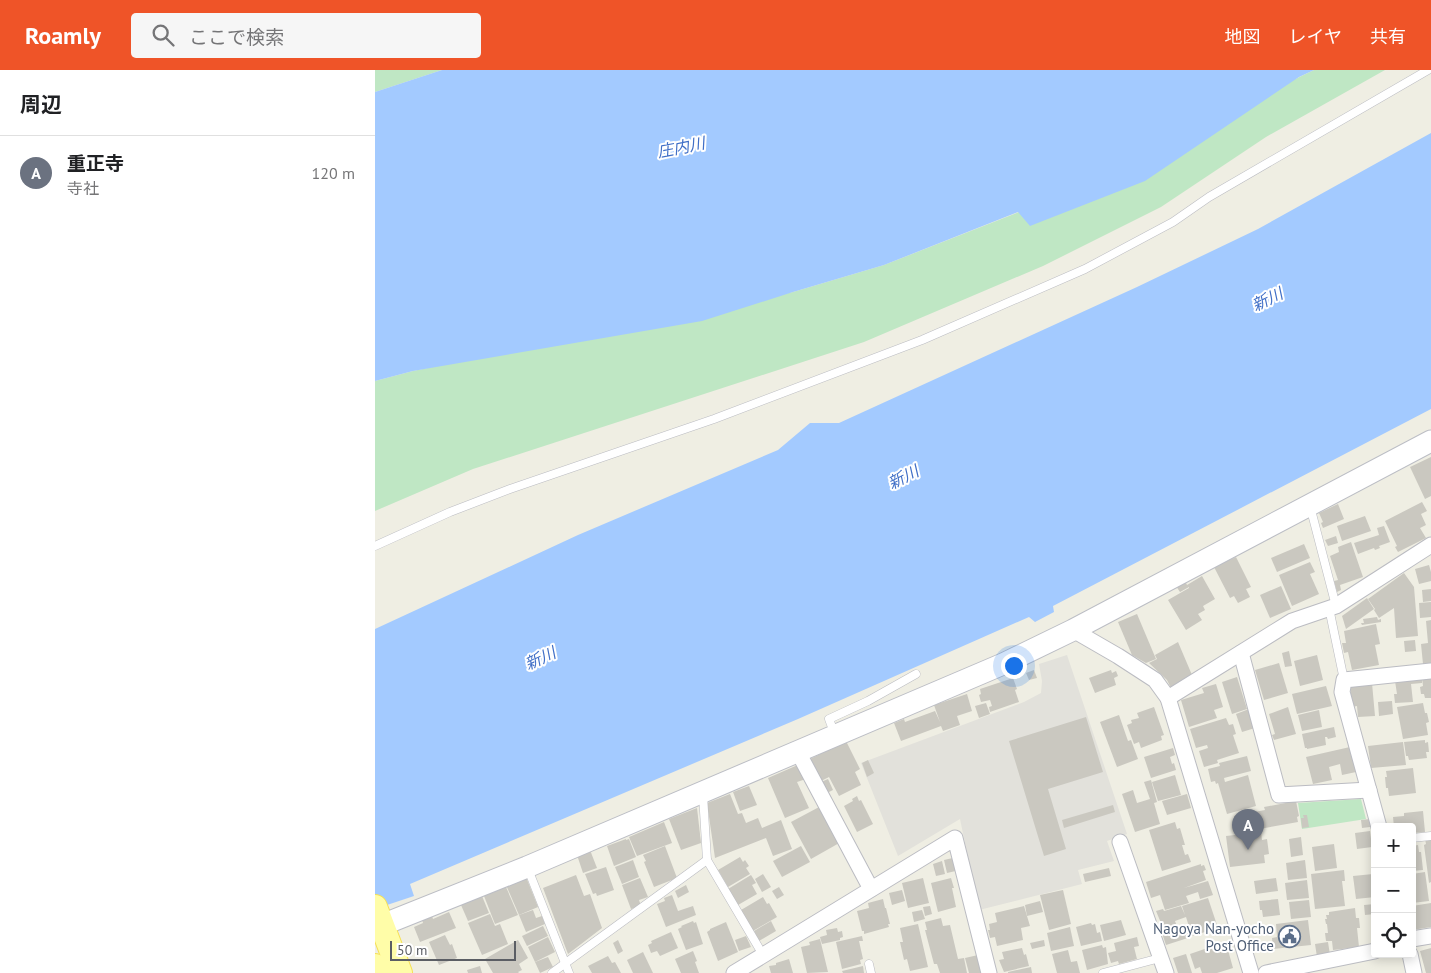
<!DOCTYPE html>
<html lang="ja">
<meta charset="utf-8">
<style>
:root{--surface:#fff;--page:#f6f6f6;--text:#202124;--muted:#757577;--line:#e0e0e0;--accent:#ef5428}
body{margin:0;font-family:"PT Sans","Noto Sans JP",sans-serif;background:var(--page);color:var(--text)}
.controls{position:absolute;right:15px;bottom:15px;display:grid;overflow:hidden;border-radius:5px;box-shadow:0 2px 12px #0003}
.controls button{width:45px;height:45px;display:grid;place-items:center;padding:0;border:0;border-bottom:1px solid var(--line);background:var(--surface);color:var(--text);font:25px sans-serif}
.scale{position:absolute;left:15px;bottom:12px;width:126px;box-sizing:border-box;padding-left:5px;border:2px solid #5b5e64;border-top:0;font-size:14px;line-height:18px;white-space:nowrap;color:#5b5e64;-webkit-text-stroke:4px #fff;paint-order:stroke}
.you{position:absolute;left:638px;top:595px;width:18px;height:18px;margin:-12px;border:4px solid #fff;border-radius:50%;background:#1a73e8;box-shadow:0 0 0 8px #1a73e833}
.badge{display:grid;place-items:center;width:32px;height:32px;border-radius:50%;background:var(--accent);color:#fff;font-size:16px;font-weight:700}
.pin{position:absolute;translate:-50% -41px;filter:drop-shadow(0 1px 2px #0008)}
.pin::after{content:'';position:absolute;top:26px;width:18px;height:15px;background:inherit;clip-path:polygon(0 0,100% 0,50% 100%)}
.list{margin:0;padding:0;list-style:none}
h2{display:flex;justify-content:space-between;align-items:center;height:65px;margin:0;padding:0 20px;font-size:21px}
h2 small{font-size:16px;font-weight:400;color:var(--muted)}
.list li{display:grid;grid-template-columns:32px 1fr auto;gap:15px;align-items:center;box-sizing:border-box;height:75px;padding:0 20px;border-top:1px solid var(--line)}
.list b{display:block;font-size:19px;white-space:nowrap}
.list p{margin:0;font-size:16px;white-space:nowrap;color:var(--muted)}
.list em{font-size:16px;font-style:normal;color:var(--muted)}
.icon{flex:none;width:28px;height:28px;fill:none;stroke:currentColor;stroke-width:2;stroke-linecap:round;stroke-linejoin:round}
.map{position:relative;flex:none;width:1056px;height:903px;overflow:hidden}
header{display:flex;align-items:center;gap:30px;box-sizing:border-box;height:70px;padding:0 25px;background:var(--accent);color:#fff}
header strong{font-size:24px}
nav{display:flex;gap:28px;margin-inline-start:auto;font-size:18px}
.search{width:350px;height:45px;background:var(--page);display:flex;align-items:center;gap:12px;box-sizing:border-box;padding:0 18px;border-radius:5px;color:var(--muted);font-size:19px}
main{display:flex}
aside{flex:1;background:var(--surface)}
.map>svg:first-child{display:block}
.industrial{fill:#e2e1db}
.green{fill:#bfe7c4}
.water{fill:#a3caff}
.building{fill:#cac8c0}
.lines{fill:none;stroke-linecap:round;stroke-linejoin:round}
.lane-casing{stroke:#bbbcc2;stroke-width:9}
.street-casing{stroke:#bbbcc2;stroke-width:17}
.secondary-casing{stroke:#bcbec5;stroke-width:23}
.primary-casing{stroke:#f6e054;stroke-width:26}
.lane{stroke:#fff;stroke-width:8}
.street{stroke:#fff;stroke-width:15}
.secondary{stroke:#fff;stroke-width:21}
.primary{stroke:#fffda8;stroke-width:24}
.labels{text-anchor:middle;dominant-baseline:central;stroke-width:4;stroke-linejoin:round;paint-order:stroke}
.service-label{font-size:15px;fill:#4e5e75;stroke:#fff;text-anchor:end}
.water-label{font-size:16px;font-style:italic;fill:#406fc7;stroke:#fff}
</style>
<header>
<strong>Roamly</strong>
<div class="search"><svg class="icon" aria-label="search" viewBox="0 0 24 24"><circle cx="10" cy="10" r="6"/><path d="M15 15l6 6"/></svg>ここで検索</div>
<nav><a>地図</a><a>レイヤ</a><a>共有</a></nav>
</header>
<main>
<aside>
<h2>周辺<small></small></h2>
<ul class="list">
<li><span class="badge" style="background:#6b7280">A</span><div><b>重正寺</b><p>寺社</p></div><em>120 m</em></li>
</ul>
</aside>
<div class="map">
<svg width="1056" height="903" viewBox="0 0 1056 903">
<rect width="100%" height="100%" fill="#efeee3"/>
<!-- industrial -->
<polygon class="industrial" points="692,585 752,764 732,771 739,791 703,800 707,814 604,840 585,749 523,786 486,693 649,632 666,623 667,611 664,594"/>
<!-- green -->
<g class="green">
<polygon points="0,0 67,0 0,22"/>
<polygon points="939,0 1010,0 891,67 786,137 668,196 489,272 98,399 0,441 0,311 38,301 418,222 509,195 644,142"/>
<polygon points="986,729 991,749 927,759 923,733"/>
</g>
<!-- water -->
<g class="water">
<polygon points="67,0 939,0 924,7 770,111 655,156 643,142 509,195 418,222 327,251 38,301 0,311 0,22"/>
<polygon points="1056,63 1056,339 678,536 679,542 660,552 654,547 423,649 35,814 39,826 0,839 0,559 203,465 403,380 435,353 464,353 762,217 883,159"/>
</g>
<!-- building -->
<g class="building">
<polygon points="1056,387 1056,426 1050,429 1035,397"/>
<polygon points="1047,432 1052,441 1046,444 1051,455 1045,458 1051,468 1023,482 1020,477 1022,476 1010,451"/>
<polygon points="963,434 969,449 948,458 946,453 948,452 944,443"/>
<polygon points="990,446 996,461 967,471 962,456"/>
<polygon points="1009,456 1015,472 1004,476 1005,478 1000,480 999,478 983,484 979,473 1004,465 1002,458"/>
<polygon points="961,466 963,473 953,476 950,470"/>
<polygon points="976,472 988,507 965,515 966,520 962,522 959,511 963,510 955,486 964,482 963,477"/>
<polygon points="929,474 935,488 902,502 896,488"/>
<polygon points="861,487 876,517 871,519 875,527 863,533 859,526 855,528 839,497"/>
<polygon points="935,492 940,502 935,504 944,524 917,536 904,505"/>
<polygon points="1054,495 1056,502 1056,511 1044,514 1040,499"/>
<polygon points="1029,503 1039,517 1043,566 1021,568 1019,538 1004,548 999,540 1000,539 993,529"/>
<polygon points="827,506 840,529 828,536 830,540 823,544 827,550 811,560 793,530 814,518 814,517 805,522 801,516 810,511 812,515"/>
<polygon points="906,516 916,539 895,548 885,525"/>
<polygon points="1056,519 1056,531 1048,532 1047,520"/>
<polygon points="992,528 999,539 971,559 967,546"/>
<polygon points="1056,532 1056,547 1045,548 1044,533"/>
<polygon points="762,544 781,589 771,593 757,585 743,552"/>
<polygon points="1002,547 1003,550 1006,549 1006,552 987,555 986,553 989,553 988,549"/>
<polygon points="1056,550 1056,594 1048,594 1046,574 1053,573 1051,551"/>
<polygon points="1001,554 1005,574 1000,575 1004,595 977,600 973,582 969,583 967,573 971,573 969,561"/>
<polygon points="1040,570 1041,581 1030,582 1029,571"/>
<polygon points="803,572 817,605 796,618 792,610 774,593 782,589 780,585"/>
<polygon points="914,581 917,596 910,597 907,583"/>
<polygon points="942,585 948,610 925,616 919,591"/>
<polygon points="904,593 913,623 889,630 880,600"/>
<polygon points="659,600 662,608 654,610 651,603"/>
<polygon points="736,600 737,603 741,601 743,606 739,608 741,615 720,623 714,608"/>
<polygon points="862,607 872,639 857,644 847,612"/>
<polygon points="1056,607 1056,628 1050,628 1049,624 1046,624 1045,617 1048,616 1047,608"/>
<polygon points="638,608 642,619 640,620 644,632 615,642 614,637 617,636 615,630 606,632 604,625 606,624 605,619"/>
<polygon points="1047,608 1047,613 1036,614 1038,632 1020,633 1019,624 1022,624 1020,611"/>
<polygon points="997,613 1000,646 983,647 982,636 977,637 975,615"/>
<polygon points="841,614 848,637 839,640 842,648 814,657 806,630 829,623 827,618"/>
<polygon points="951,616 957,636 922,644 917,624"/>
<polygon points="592,624 597,641 582,646 585,655 568,661 566,656 526,671 519,653 529,649 530,652 560,641 565,652 559,635"/>
<polygon points="1017,631 1018,644 1004,646 1003,632"/>
<polygon points="611,633 615,644 604,648 600,636"/>
<polygon points="1048,633 1050,643 1052,643 1054,652 1051,653 1053,665 1028,669 1022,637"/>
<polygon points="779,637 789,665 786,666 787,670 766,678 764,672 759,674 752,655 757,653 756,650 764,648 762,643"/>
<polygon points="913,637 921,664 899,670 897,665 900,664 894,644"/>
<polygon points="874,639 880,658 867,662 861,644"/>
<polygon points="944,640 947,657 927,661 923,645"/>
<polygon points="744,645 753,671 756,670 763,689 742,697 725,652"/>
<polygon points="711,647 728,702 673,719 691,779 669,786 634,671"/>
<polygon points="851,648 854,655 858,654 861,664 858,665 864,683 842,690 843,693 829,697 824,681 833,678 832,675 821,678 815,659"/>
<polygon points="959,657 961,667 953,669 952,667 950,667 951,675 932,679 932,678 930,678 927,664"/>
<polygon points="1050,670 1050,673 1053,672 1054,682 1051,682 1052,688 1034,690 1033,686 1031,686 1029,672"/>
<polygon points="471,671 485,699 480,702 486,715 464,726 454,707 444,712 433,690"/>
<polygon points="1028,672 1031,695 996,698 993,676"/>
<polygon points="975,677 981,702 967,705 965,694 954,697 957,710 938,714 931,687"/>
<polygon points="798,678 800,685 795,687 797,694 799,693 801,700 776,708 769,687"/>
<polygon points="872,686 876,701 849,708 850,712 873,705 881,736 852,744 843,713 841,714 840,711 836,712 833,699 845,696 844,693"/>
<polygon points="493,690 499,703 492,707 487,693"/>
<polygon points="425,694 431,709 422,712 434,738 410,748 393,708"/>
<polygon points="1038,698 1041,723 1014,726 1013,718 1011,718 1010,707 1012,707 1011,701"/>
<polygon points="800,705 806,725 783,731 777,712"/>
<polygon points="453,709 458,720 452,723 446,712"/>
<polygon points="776,710 782,732 779,733 785,754 760,762 747,724 758,720 762,733 775,729 769,712"/>
<polygon points="374,716 382,735 365,741 358,722"/>
<polygon points="355,724 363,744 367,743 371,753 383,748 387,758 406,750 417,779 398,786 391,768 340,788 332,733"/>
<polygon points="812,724 816,738 792,745 787,731"/>
<polygon points="482,726 484,731 486,730 498,754 482,762 469,736 478,731 477,729"/>
<polygon points="921,731 924,746 922,747 923,752 862,763 859,746 890,740 889,737"/>
<polygon points="738,735 740,742 689,758 687,750"/>
<polygon points="446,736 466,772 436,789 416,752"/>
<polygon points="322,738 326,773 306,780 294,749"/>
<polygon points="1048,741 1050,762 1037,763 1037,757 1019,757 1018,747 1029,746 1029,743"/>
<polygon points="928,745 932,745 934,757 927,758 926,748 929,748"/>
<polygon points="995,749 995,757 987,758 986,750"/>
<polygon points="289,752 297,773 262,786 254,767"/>
<polygon points="800,752 802,759 805,758 810,775 807,775 810,785 813,784 816,792 787,801 774,760"/>
<polygon points="995,761 997,777 982,779 980,763"/>
<polygon points="886,762 887,770 892,769 894,784 889,785 890,793 855,797 851,766"/>
<polygon points="926,767 928,785 916,787 914,769"/>
<polygon points="1056,768 1056,812 1054,813 1049,775 1051,774 1050,769"/>
<polygon points="251,769 251,770 254,769 261,787 239,796 232,776"/>
<polygon points="959,774 962,798 940,801 937,777"/>
<polygon points="1043,775 1044,782 1046,782 1048,800 1037,801 1037,776"/>
<polygon points="290,776 302,808 279,817 269,792 271,791 268,785"/>
<polygon points="426,776 435,792 407,807 398,791"/>
<polygon points="215,780 222,798 208,803 202,785"/>
<polygon points="365,787 368,792 370,790 374,796 371,798 375,804 353,817 343,800"/>
<polygon points="582,787 585,800 572,803 569,790"/>
<polygon points="258,790 264,807 247,814 240,797"/>
<polygon points="930,790 932,808 913,810 911,793"/>
<polygon points="567,791 570,804 561,806 558,794"/>
<polygon points="826,794 826,796 829,795 831,800 828,801 831,810 809,818 833,811 838,825 825,829 823,822 811,826 814,833 790,840 785,825 776,828 771,812"/>
<polygon points="231,797 239,820 222,826 221,823 218,824 210,804"/>
<polygon points="734,798 736,806 710,812 708,804"/>
<polygon points="969,800 970,811 967,811 970,836 940,839 936,804"/>
<polygon points="1050,802 1054,831 1037,833 1037,804"/>
<polygon points="388,804 396,817 387,822 380,809"/>
<polygon points="998,804 1000,827 981,829 978,806"/>
<polygon points="201,805 209,826 215,824 227,858 193,884 168,818"/>
<polygon points="376,805 381,813 377,815 382,824 363,835 353,819"/>
<polygon points="151,807 163,837 144,845 131,815"/>
<polygon points="265,808 273,827 264,830 266,836 256,839 247,815"/>
<polygon points="548,808 554,833 533,838 527,813"/>
<polygon points="576,808 579,818 577,818 581,837 563,842 556,813"/>
<polygon points="901,808 903,821 881,824 879,811"/>
<polygon points="932,810 934,828 912,830 910,813"/>
<polygon points="311,815 314,822 303,828 300,821"/>
<polygon points="131,817 143,845 120,854 109,826"/>
<polygon points="404,817 409,825 402,829 397,821"/>
<polygon points="527,820 530,831 517,835 514,823"/>
<polygon points="688,820 696,854 674,860 665,825"/>
<polygon points="297,825 303,841 318,836 321,845 291,857 282,834 290,831 289,828"/>
<polygon points="107,826 114,843 93,851 86,835"/>
<polygon points="388,827 392,834 394,833 402,847 378,861 366,840"/>
<polygon points="833,828 843,858 817,866 811,847 800,851 804,862 814,859 816,867 791,875 784,854 786,853 781,841 788,839 789,841 806,836 810,845 807,836"/>
<polygon points="508,829 510,838 511,838 515,854 513,854 514,857 489,864 489,861 487,861 482,841 494,838 493,833"/>
<polygon points="903,829 905,845 888,847 887,840 885,840 884,831"/>
<polygon points="934,830 936,847 916,849 914,832"/>
<polygon points="665,831 668,842 652,846 650,835"/>
<polygon points="1056,833 1056,857 1037,860 1037,836"/>
<polygon points="1000,834 1000,844 990,845 989,835"/>
<polygon points="555,836 557,844 550,846 548,837"/>
<polygon points="649,836 655,856 646,858 648,870 622,876 620,867 615,868 613,860 615,860 614,854 622,852 620,843"/>
<polygon points="980,838 981,848 984,848 985,858 982,858 984,877 958,880 957,871 951,871 950,863 953,863 952,854 951,854 950,849 952,849 951,845 954,845 954,842"/>
<polygon points="158,840 161,848 167,846 170,854 151,862 144,845"/>
<polygon points="547,840 550,849 539,852 537,842"/>
<polygon points="74,842 81,858 45,872 39,857 48,853 47,849 57,846 58,849"/>
<polygon points="115,844 120,856 125,854 133,874 107,885 93,853"/>
<polygon points="566,848 568,856 575,855 583,889 589,888 592,903 565,903 562,894 559,894 550,860 552,860 550,852"/>
<polygon points="746,850 751,865 729,871 725,855"/>
<polygon points="933,850 936,875 898,879 897,868 902,867 901,854"/>
<polygon points="318,851 319,853 321,852 328,874 311,880 303,859 307,857 306,856"/>
<polygon points="396,851 401,861 384,871 379,861"/>
<polygon points="351,852 363,882 343,891 332,862 335,860 335,859"/>
<polygon points="716,853 717,855 720,854 722,863 725,862 727,871 706,876 701,857"/>
<polygon points="543,854 553,897 535,901 532,889 529,890 525,872 528,872 525,858"/>
<polygon points="168,856 173,866 152,876 147,866"/>
<polygon points="695,857 699,876 676,881 672,863"/>
<polygon points="462,858 463,862 467,861 468,867 465,868 465,870 447,874 445,867 452,865 451,860"/>
<polygon points="296,862 303,878 285,886 282,881 276,883 273,875 277,873 276,871"/>
<polygon points="70,865 75,875 77,874 82,888 64,895 54,872"/>
<polygon points="371,866 376,877 364,881 360,870"/>
<polygon points="487,866 488,871 484,871 488,889 485,890 486,894 467,899 461,872"/>
<polygon points="173,867 180,882 160,892 153,877"/>
<polygon points="762,867 764,876 759,877 762,889 744,894 743,891 736,893 733,883 741,881 739,873"/>
<polygon points="445,869 453,902 432,903 426,877 435,875 434,872"/>
<polygon points="143,870 153,888 144,894 147,900 143,902 144,903 118,903 110,889"/>
<polygon points="243,870 248,881 243,884 238,873"/>
<polygon points="669,870 670,876 657,879 655,873"/>
<polygon points="953,872 955,885 942,887 940,874"/>
<polygon points="847,873 848,875 850,874 852,880 853,880 858,898 842,903 827,903 825,897 820,899 815,884"/>
<polygon points="727,875 728,878 731,877 733,894 712,900 707,880"/>
<polygon points="647,878 649,885 651,884 654,896 629,902 624,890 629,889 627,882"/>
<polygon points="1056,878 1056,903 1051,903 1045,881"/>
<polygon points="693,880 696,892 702,891 705,903 682,903 677,884"/>
<polygon points="318,881 322,891 320,892 324,903 306,903 300,889"/>
<polygon points="268,882 278,903 258,903 252,890"/>
<polygon points="811,884 817,903 803,903 798,888"/>
<polygon points="603,885 608,903 594,903 590,888"/>
<polygon points="233,886 237,893 240,892 246,903 217,903 213,896"/>
<polygon points="173,887 178,897 165,903 160,892"/>
<polygon points="414,889 418,903 396,903 394,896 401,895 401,893"/>
<polygon points="105,896 107,903 93,903 92,900"/>
<polygon points="488,896 489,903 468,903 467,901"/>
<polygon points="656,897 657,903 633,903 633,902"/>
</g>
<g class="lines">
<defs>
<g id="lane">
<polyline points="935,436 961,536"/>
<polyline points="0,476 75,442 135,419 339,349 547,270 710,199 798,152 834,127 1053,0"/>
<polyline points="954,538 969,610"/>
<polyline points="460,665 454,649 493,631 541,604"/>
<polyline points="328,725 332,790 388,885"/>
<polyline points="1037,768 1056,766"/>
<polyline points="153,799 194,903"/>
<polyline points="494,894 496,903"/>
<polyline points="177,903 332,790"/>
<polyline points="728,903 785,888"/>
</g>
<g id="street">
<polyline points="698,560 743,586 780,610 793,628 876,903"/>
<polyline points="866,583 904,725 994,720"/>
<polyline points="793,628 917,551 961,536 1056,475"/>
<polyline points="423,682 496,819"/>
<polyline points="1004,757 967,622 969,610 1056,601"/>
<polyline points="745,772 791,903"/>
<polyline points="1037,869 1056,866"/>
<polyline points="1035,884 1039,903"/>
<polyline points="359,903 580,768 614,903"/>
<polyline points="891,903 1000,881"/>
</g>
<polyline id="secondary" points="7,855 152,797 628,594 698,560 1056,371"/>
<g id="primary">
<polyline points="0,837 25,903"/>
<polyline points="0,896 3,903"/>
</g>
</defs>
<!-- lane casing -->
<use href="#lane" class="lane-casing"/>
<!-- street casing -->
<use href="#street" class="street-casing"/>
<!-- secondary casing -->
<use href="#secondary" class="secondary-casing"/>
<!-- primary casing -->
<use href="#primary" class="primary-casing"/>
<!-- lane -->
<use href="#lane" class="lane"/>
<!-- street -->
<use href="#street" class="street"/>
<!-- secondary -->
<use href="#secondary" class="secondary"/>
<!-- primary -->
<use href="#primary" class="primary"/>
</g>
<!-- icons -->
<defs>
<symbol id="civic-ring" viewBox="-11 -11 22 22"><circle r="9.5" fill="#fff" stroke="#5c6f8a" stroke-width="1.5"/><path d="M-.6-6.5H3V-4.5H.6V-3L4-1V1h2V6H-6V1h2V-1L-.6-3ZM-1.2 2.5V6h2.4V2.5Z" fill="#5c6f8a"/></symbol>
</defs>
<g fill-rule="evenodd">
<use href="#civic-ring" x="902" y="854" width="25" height="25"/>
</g>
<g class="labels">
<!-- service labels -->
<g class="service-label">
<text x="899" y="858">Nagoya Nan-yocho<tspan x="899" dy="17">Post Office</tspan></text>
</g>
<!-- water labels -->
<g class="water-label">
<text transform="translate(306 77) rotate(-11)">庄内川</text>
<text transform="translate(892 229) rotate(-26)">新川</text>
<text transform="translate(528 407) rotate(-27)">新川</text>
<text transform="translate(165 588) rotate(-25)">新川</text>
</g>
</g>
</svg>
<div class="controls">
<button>+</button>
<button>−</button>
<button><svg class="icon" aria-label="locate" viewBox="0 0 24 24"><circle cx="12" cy="12" r="6"/><path d="M12 2v4M12 18v4M2 12h4M18 12h4"/></svg></button>
</div>
<div class="scale">50 m</div>
<div class="you"></div>
<div class="pin badge" style="left:873px;top:780px;background:#6b7280">A</div>
</div>
</main>
